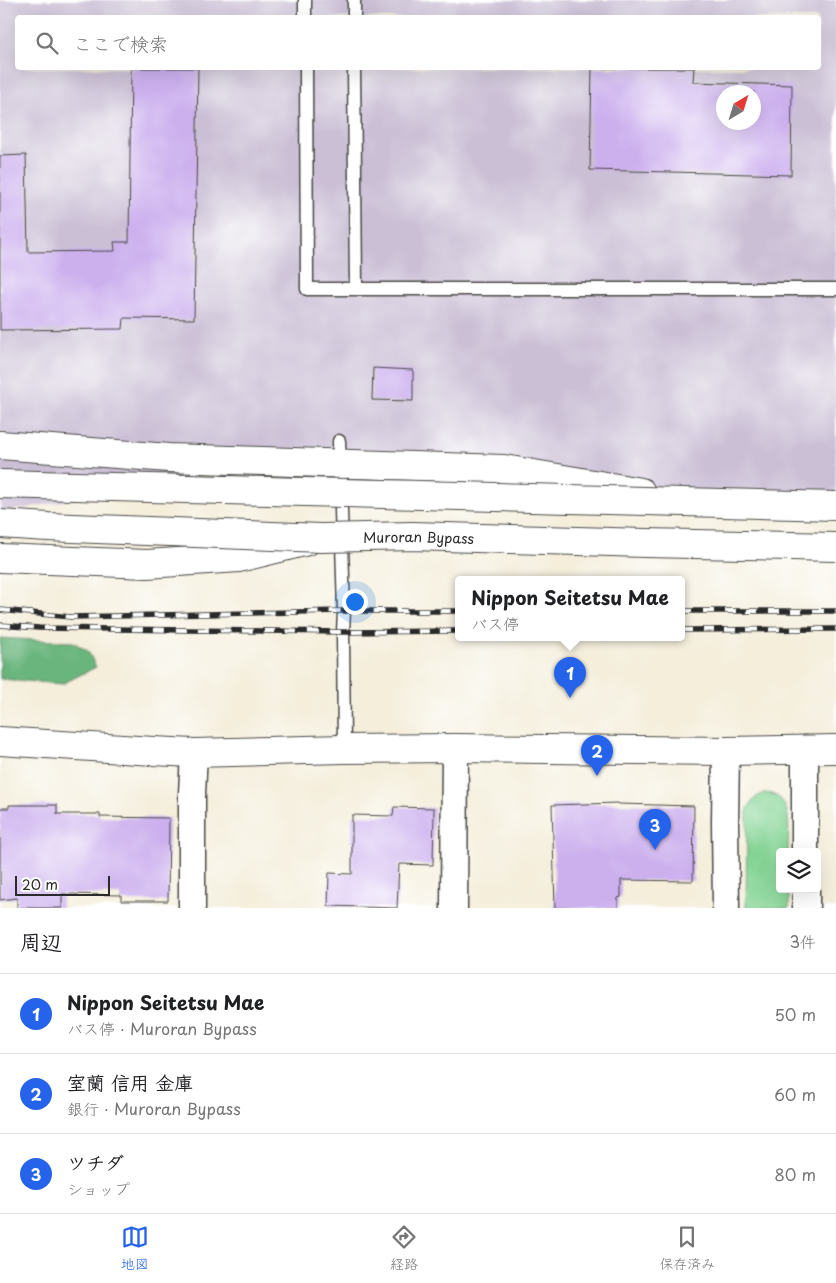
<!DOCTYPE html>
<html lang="ja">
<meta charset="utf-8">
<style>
:root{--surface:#fff;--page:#f2f2f2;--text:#202124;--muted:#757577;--line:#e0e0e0;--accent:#2563eb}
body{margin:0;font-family:"Playpen Sans","Klee One",sans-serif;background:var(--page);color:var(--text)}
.controls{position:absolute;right:15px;bottom:15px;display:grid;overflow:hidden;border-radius:5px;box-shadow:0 5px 20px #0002}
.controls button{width:45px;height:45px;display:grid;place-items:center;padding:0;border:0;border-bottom:1px solid var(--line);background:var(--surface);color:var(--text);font:25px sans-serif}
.compass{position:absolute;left:716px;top:85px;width:45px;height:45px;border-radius:50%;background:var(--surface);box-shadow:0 5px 20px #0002;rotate:38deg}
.scale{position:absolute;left:15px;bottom:12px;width:95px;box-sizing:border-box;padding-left:5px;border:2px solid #2b2b2b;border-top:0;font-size:14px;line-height:18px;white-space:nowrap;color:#2b2b2b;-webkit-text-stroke:4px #fff;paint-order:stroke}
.you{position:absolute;left:354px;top:601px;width:18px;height:18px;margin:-12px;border:4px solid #fff;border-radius:50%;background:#1a73e8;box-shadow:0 0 0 8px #1a73e833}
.badge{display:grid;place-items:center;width:32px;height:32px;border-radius:50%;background:var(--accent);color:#fff;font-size:16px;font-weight:700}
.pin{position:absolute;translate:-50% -41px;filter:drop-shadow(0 1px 2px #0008)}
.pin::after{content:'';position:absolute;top:26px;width:18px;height:15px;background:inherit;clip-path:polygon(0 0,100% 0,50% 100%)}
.popup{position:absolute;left:455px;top:576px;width:230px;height:65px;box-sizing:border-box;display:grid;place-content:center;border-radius:5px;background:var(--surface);filter:drop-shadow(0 1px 4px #0005);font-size:16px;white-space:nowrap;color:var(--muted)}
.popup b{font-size:19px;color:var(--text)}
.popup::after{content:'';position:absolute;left:50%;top:100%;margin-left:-10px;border:10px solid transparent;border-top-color:var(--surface)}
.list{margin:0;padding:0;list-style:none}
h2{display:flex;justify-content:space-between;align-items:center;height:65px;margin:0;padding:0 20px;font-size:21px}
h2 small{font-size:16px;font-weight:400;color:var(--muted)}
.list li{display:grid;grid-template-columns:32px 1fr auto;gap:15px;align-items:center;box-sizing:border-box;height:80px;padding:0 20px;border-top:1px solid var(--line)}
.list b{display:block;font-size:19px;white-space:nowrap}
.list p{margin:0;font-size:16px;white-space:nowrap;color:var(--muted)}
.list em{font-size:16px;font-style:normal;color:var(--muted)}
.icon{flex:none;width:28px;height:28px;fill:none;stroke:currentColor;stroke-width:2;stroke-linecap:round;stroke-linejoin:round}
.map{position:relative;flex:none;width:836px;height:908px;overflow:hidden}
.search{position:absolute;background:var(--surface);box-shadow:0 5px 20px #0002;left:15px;right:15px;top:15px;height:55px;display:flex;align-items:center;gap:12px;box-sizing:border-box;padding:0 18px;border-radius:5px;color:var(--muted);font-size:19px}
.sheet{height:305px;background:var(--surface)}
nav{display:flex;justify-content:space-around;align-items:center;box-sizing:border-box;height:70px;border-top:1px solid var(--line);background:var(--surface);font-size:14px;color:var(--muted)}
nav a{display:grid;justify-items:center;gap:2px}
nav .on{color:var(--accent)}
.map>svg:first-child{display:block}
.industrial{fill:#cbbfd5;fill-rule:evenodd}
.green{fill:#82d393;stroke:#567f5f}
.forest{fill:#69b57d;stroke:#4a7054}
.building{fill:#ccb0ee;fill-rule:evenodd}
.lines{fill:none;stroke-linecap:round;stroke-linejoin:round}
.service-casing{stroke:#494845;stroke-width:15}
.minor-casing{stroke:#494845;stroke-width:29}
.tertiary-casing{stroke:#494845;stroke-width:30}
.motorway-casing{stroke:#494845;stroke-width:30}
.service{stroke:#fff;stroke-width:12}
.minor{stroke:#fff;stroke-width:26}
.tertiary{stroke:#fff;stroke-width:28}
.motorway{stroke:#fff;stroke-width:28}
.rail-casing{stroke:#2b2b2b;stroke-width:5.5}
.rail{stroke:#fff;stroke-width:4;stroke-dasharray:11;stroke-linecap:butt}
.motorway-bridge-casing{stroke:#494845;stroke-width:30;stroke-linecap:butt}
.motorway-bridge{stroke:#fff;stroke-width:28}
.labels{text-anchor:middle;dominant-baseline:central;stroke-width:4;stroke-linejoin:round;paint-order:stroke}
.street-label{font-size:14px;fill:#2b2b2b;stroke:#fff}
</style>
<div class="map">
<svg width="836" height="908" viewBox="0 0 836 908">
<rect width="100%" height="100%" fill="#fff"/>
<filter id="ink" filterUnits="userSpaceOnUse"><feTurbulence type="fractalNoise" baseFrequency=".02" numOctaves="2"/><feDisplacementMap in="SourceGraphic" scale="10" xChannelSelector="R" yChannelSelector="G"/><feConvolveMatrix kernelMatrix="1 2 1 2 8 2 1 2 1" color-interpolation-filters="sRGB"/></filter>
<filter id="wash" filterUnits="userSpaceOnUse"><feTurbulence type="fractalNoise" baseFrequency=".0096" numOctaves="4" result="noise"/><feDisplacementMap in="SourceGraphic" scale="20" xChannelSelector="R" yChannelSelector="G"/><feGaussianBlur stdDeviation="1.12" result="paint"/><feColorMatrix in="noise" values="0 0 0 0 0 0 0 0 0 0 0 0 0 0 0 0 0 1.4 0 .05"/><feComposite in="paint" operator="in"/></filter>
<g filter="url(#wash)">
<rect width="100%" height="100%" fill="#f4eedb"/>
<!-- industrial -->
<path class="industrial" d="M0,0H836V502L446,498L230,470L0,513ZM18,18H818V68H18ZM724,92H754V122H724Z"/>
<!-- green -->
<path class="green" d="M764,793C795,793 788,831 788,852H780V889H789V908H746L747,811C751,802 755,796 764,793Z"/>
<!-- forest -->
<polygon class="forest" points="0,638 73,642 88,651 96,667 62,684 0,679"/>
<g id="blocks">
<!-- building -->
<g class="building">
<polygon points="131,68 198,68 194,319 124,318 123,329 0,330 0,156 26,155 28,252 115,251 114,242 129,242"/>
<path d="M592,68H694L693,82L792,85L791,175L590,170ZM724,92H754V122H724Z"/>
<polygon points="373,368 413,370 413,401 372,400"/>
<polygon points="618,803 619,804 694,806 693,881 621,880 621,897 618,898 618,908 555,908 552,805"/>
<polygon points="9,805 57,805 57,814 100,814 100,817 169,818 168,901 121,901 121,895 62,894 62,908 17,908 17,898 0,900 0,808 9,808"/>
<polygon points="394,807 434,808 433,865 399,864 397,908 328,906 329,873 352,874 352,815 393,816"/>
</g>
</g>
</g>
<g filter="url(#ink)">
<use href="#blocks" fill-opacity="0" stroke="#494845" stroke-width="1"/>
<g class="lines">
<defs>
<g id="service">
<polyline points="305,0 305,18"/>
<polyline points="354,0 354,18"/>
<polyline points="306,68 307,289 836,289"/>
<polyline points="354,68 356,288"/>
<polyline points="339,441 344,611 343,632 344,749"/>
</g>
<g id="minor">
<polyline points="805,749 805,852"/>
<polyline points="806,889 806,908"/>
<polyline points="192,908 192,794 194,753"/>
<polyline points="454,908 455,748"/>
<polyline points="726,908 725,822 726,751"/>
</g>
<polyline id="tertiary" points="0,741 153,751 194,753 344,749 455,748 726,751 836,749"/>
<g id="motorway">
<polyline points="0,445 169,458 504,469 641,492"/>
<polyline points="0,558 147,564 239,558 308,541"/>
</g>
</defs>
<!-- service casing -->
<use href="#service" class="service-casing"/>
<!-- minor casing -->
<use href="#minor" class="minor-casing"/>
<!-- tertiary casing -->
<use href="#tertiary" class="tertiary-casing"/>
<!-- motorway casing -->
<use href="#motorway" class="motorway-casing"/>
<!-- service -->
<use href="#service" class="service"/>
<!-- minor -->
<use href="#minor" class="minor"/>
<!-- tertiary -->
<use href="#tertiary" class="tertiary"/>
<!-- motorway -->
<use href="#motorway" class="motorway"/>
<defs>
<g id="rail">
<polyline points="0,610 71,617 344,611 459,611"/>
<polyline points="681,611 836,611"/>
<polyline points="0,625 39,628 343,632 459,631"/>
<polyline points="681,630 836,629"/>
</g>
</defs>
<!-- rail casing -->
<use href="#rail" class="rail-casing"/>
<!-- rail -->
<use href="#rail" class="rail"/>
<defs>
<g id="motorway-bridge">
<polyline points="0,484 836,506"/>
<path id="s1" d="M0,524L48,527L321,538L412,536L645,543L836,547"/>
</g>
</defs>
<!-- motorway-bridge casing -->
<use href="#motorway-bridge" class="motorway-bridge-casing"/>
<!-- motorway-bridge -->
<use href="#motorway-bridge" class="motorway-bridge"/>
</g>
</g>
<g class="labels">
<!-- street labels -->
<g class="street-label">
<text stroke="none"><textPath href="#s1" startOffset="419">Muroran Bypass</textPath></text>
</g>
</g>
</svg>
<div class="controls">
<button><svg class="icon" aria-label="layers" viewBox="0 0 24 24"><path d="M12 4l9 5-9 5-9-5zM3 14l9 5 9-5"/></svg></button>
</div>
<svg class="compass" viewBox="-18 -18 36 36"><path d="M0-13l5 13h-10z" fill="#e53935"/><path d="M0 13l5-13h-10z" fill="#757577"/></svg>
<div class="scale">20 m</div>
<div class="you"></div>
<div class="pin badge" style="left:570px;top:698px">1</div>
<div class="popup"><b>Nippon Seitetsu Mae</b>バス停</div>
<div class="pin badge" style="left:597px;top:776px">2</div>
<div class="pin badge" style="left:655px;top:850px">3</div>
<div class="search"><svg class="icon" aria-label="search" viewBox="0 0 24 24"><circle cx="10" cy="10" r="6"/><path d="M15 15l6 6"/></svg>ここで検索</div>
</div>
<section class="sheet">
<h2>周辺<small>3件</small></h2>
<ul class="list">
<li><span class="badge">1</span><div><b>Nippon Seitetsu Mae</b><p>バス停 · Muroran Bypass</p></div><em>50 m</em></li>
<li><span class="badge">2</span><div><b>室蘭 信用 金庫</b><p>銀行 · Muroran Bypass</p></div><em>60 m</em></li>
<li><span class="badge">3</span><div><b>ツチダ</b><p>ショップ</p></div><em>80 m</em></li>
</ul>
</section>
<nav>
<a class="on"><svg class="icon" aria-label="map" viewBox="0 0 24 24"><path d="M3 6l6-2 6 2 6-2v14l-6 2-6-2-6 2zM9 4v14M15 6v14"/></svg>地図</a>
<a><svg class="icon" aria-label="directions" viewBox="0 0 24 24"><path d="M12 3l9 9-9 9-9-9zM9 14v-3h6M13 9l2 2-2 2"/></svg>経路</a>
<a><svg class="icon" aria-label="saved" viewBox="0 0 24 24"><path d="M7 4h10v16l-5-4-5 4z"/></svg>保存済み</a>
</nav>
